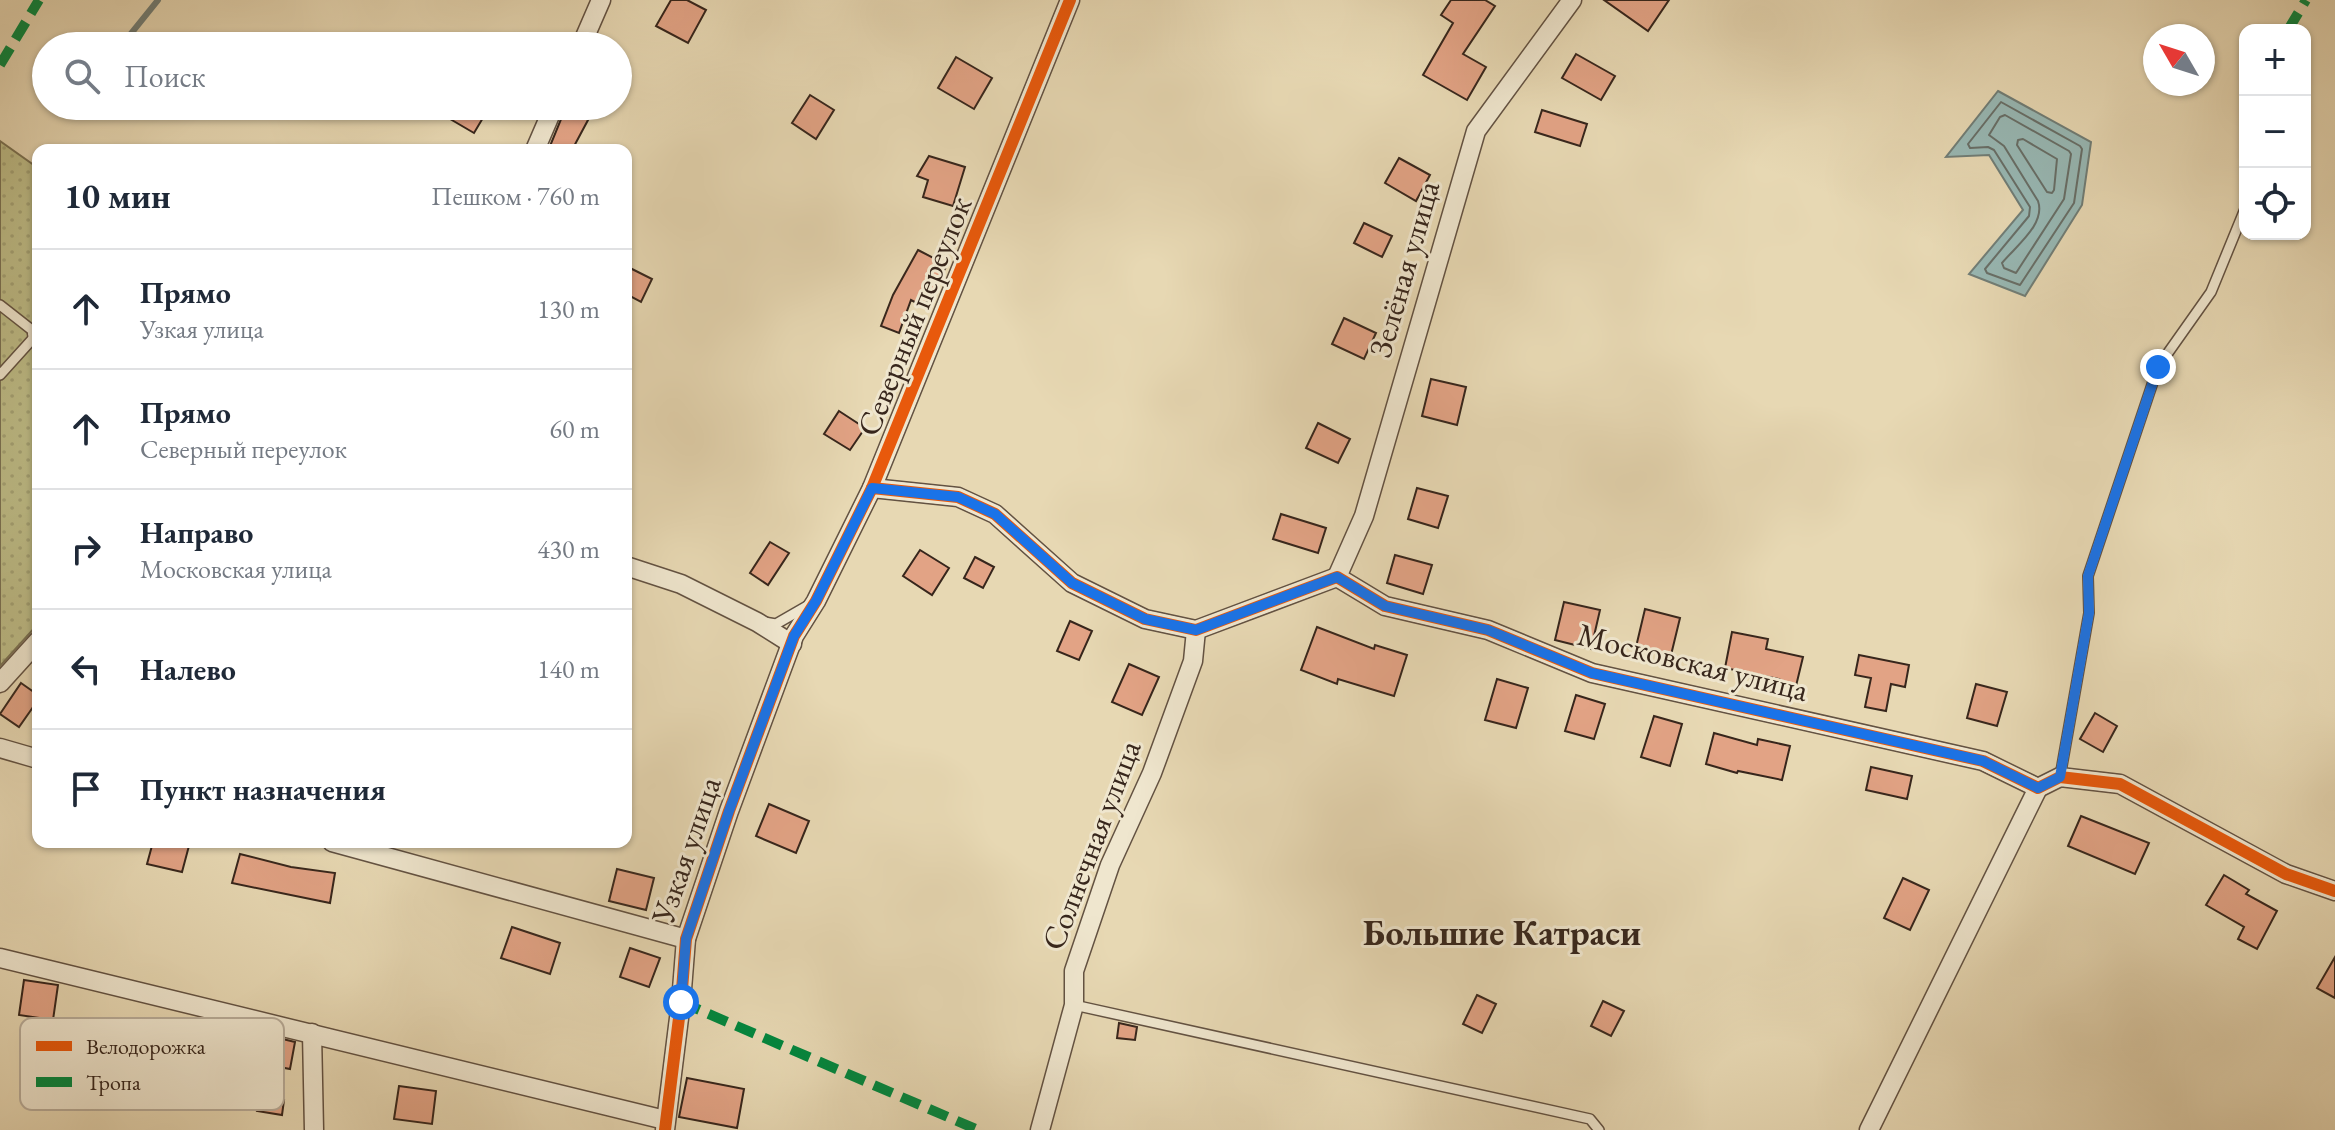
<!DOCTYPE html>
<html lang="ru">
<meta charset="utf-8">
<style>
:root{--surface:#fff;--page:#f6f6f7;--text:#1f2937;--muted:#747a83;--line:#e0e1e3}
body{margin:0;font-family:"EB Garamond",serif;background:var(--page);color:var(--text)}
.controls{position:absolute;right:24px;top:24px;display:grid;overflow:hidden;border-radius:16px;box-shadow:0 2px 6px #0004}
.controls button{width:72px;height:72px;display:grid;place-items:center;padding:0;border:0;border-bottom:2px solid var(--line);background:var(--surface);color:var(--text);font:40px sans-serif}
.compass{position:absolute;left:2143px;top:24px;width:72px;height:72px;border-radius:50%;background:var(--surface);box-shadow:0 2px 6px #0004;rotate:309deg}
.stop{position:absolute;width:24px;height:24px;margin:-18px;border:6px solid #1a73e8;border-radius:50%;background:#fff}
.stop.end{background:#1a73e8;border-color:#fff;box-shadow:0 2px 8px #0008}
.list{margin:0;padding:0;list-style:none}
h2{display:flex;justify-content:space-between;align-items:center;height:104px;margin:0;padding:0 32px;font-size:34px}
h2 small{font-size:26px;font-weight:400;color:var(--muted)}
.list li{display:grid;grid-template-columns:52px 1fr auto;gap:24px;align-items:center;box-sizing:border-box;height:120px;padding:0 32px;border-top:2px solid var(--line)}
.list b{display:block;font-size:30px;white-space:nowrap}
.list p{margin:0;font-size:26px;white-space:nowrap;color:var(--muted)}
.list em{font-size:26px;font-style:normal;color:var(--muted)}
.icon{flex:none;width:44px;height:44px;fill:none;stroke:currentColor;stroke-width:2;stroke-linecap:round;stroke-linejoin:round}
.map{position:relative;flex:none;width:2335px;height:1130px;overflow:hidden}
.search{position:absolute;background:var(--surface);box-shadow:0 2px 6px #0004;left:32px;top:32px;width:600px;height:88px;display:flex;align-items:center;gap:20px;box-sizing:border-box;padding:0 28px;border-radius:44px;color:var(--muted);font-size:30px}
.panel{position:absolute;background:var(--surface);box-shadow:0 2px 6px #0004;left:32px;top:144px;width:600px;height:704px;border-radius:16px}
.map>svg:first-child{display:block}
.park{fill:url(#park-dots);stroke:#7a7152;stroke-width:2}
.water{fill:#98b8b4;stroke:#717e77;stroke-width:2}
.lines{fill:none;stroke-linecap:round;stroke-linejoin:round}
.shore{stroke:#686f68;stroke-width:2}
.stream{stroke:#717e77;stroke-width:6}
.building{fill:#e2a385;stroke:#37261c;stroke-width:2}
.lane-casing{stroke:#635242;stroke-width:12}
.street-casing{stroke:#635242;stroke-width:21}
.lane{stroke:#efe6ce;stroke-width:9}
.street{stroke:#efe6ce;stroke-width:18}
.quiet{stroke:#00873e;stroke-width:10;stroke-dasharray:20 10;stroke-linecap:butt}
.cycleway-casing{stroke:#efe6ce;stroke-width:17}
.cycleway{stroke:#e8590c;stroke-width:12}
.route{stroke:#1a73e8;stroke-width:10}
.labels{text-anchor:middle;dominant-baseline:central;stroke-width:6;stroke-linejoin:round;paint-order:stroke}
.street-label{font-size:32px;fill:#37261c;stroke:#efe6ce}
.quarter-label{font-size:36px;font-weight:bold;fill:#37261c;stroke:#efe6ce}
.key{fill:#efe6ce;stroke:#b8ac99;stroke-width:2}
.key-label{font-size:22px;fill:#37261c}
</style>
<div class="map">
<svg width="2335" height="1130" viewBox="0 0 2335 1130">
<defs>
<pattern id="park-dots" width="8" height="8" patternUnits="userSpaceOnUse" patternTransform="scale(2)"><rect width="8" height="8" fill="#bdbc87"/><path d="M2 2h.1M6 6h.1" fill="none" stroke="#a3a174" stroke-width="1.8" stroke-linecap="round"/></pattern>
</defs>
<rect width="100%" height="100%" fill="#e7d8b3"/>
<filter id="stains"><feTurbulence type="fractalNoise" baseFrequency=".0025" numOctaves="4"/><feColorMatrix values="0 0 0 0 .2 0 0 0 0 .09 0 0 0 0 .02 0 0 0 .5 -.17"/></filter>
<radialGradient id="worn" r=".72"><stop offset=".6" stop-color="#630" stop-opacity="0"/><stop offset="1" stop-color="#630" stop-opacity=".3"/></radialGradient>
<!-- park -->
<polygon class="park" points="0,141 38,168 38,624 0,666"/>
<!-- water -->
<polygon class="water" points="1998,91 2091,142 2082,205 2025,296 1969,274 2023,210 1989,155 1946,157"/>
<g class="lines">
<!-- shore -->
<g class="shore">
<polygon points="2001,102 2080,146 2082,149 2074,203 2020,285 1987,273 1985,269 2029,216 2030,207 1994,150 1988,147 1970,148 1968,144"/>
<path d="M2005,115L2069,151L2071,154L2064,199L2016,273L2004,268L2002,263C2016,246 2046,224 2038,201L2004,146L1989,135L2000,117Z"/>
<polygon points="2023,139 2057,159 2054,190 2052,193 2047,192 2017,145 2018,140"/>
</g>
<!-- stream -->
<g class="stream">
<polyline points="121,46 158,0"/>
<polyline points="72,108 73,106"/>
</g>
</g>
<!-- building -->
<g class="building">
<polygon points="671,0 687,0 706,10 688,43 656,26"/>
<polygon points="1451,0 1485,0 1495,6 1463,54 1486,67 1467,100 1423,75 1453,23 1441,15"/>
<polygon points="1604,0 1669,0 1648,31"/>
<polygon points="1576,54 1615,76 1601,100 1562,78"/>
<polygon points="956,57 992,78 974,109 938,88"/>
<polygon points="810,95 834,110 816,139 792,123"/>
<polygon points="428,106 490,106 474,133"/>
<polygon points="566,107 588,120 572,150 557,150 550,146"/>
<polygon points="1542,110 1587,124 1580,146 1535,132"/>
<polygon points="929,156 965,167 953,206 923,197 928,180 917,176"/>
<polygon points="1399,158 1430,175 1416,201 1385,183"/>
<polygon points="1364,223 1392,236 1382,257 1354,243"/>
<polygon points="918,250 947,265 924,307 911,300 899,333 881,326 893,295"/>
<polygon points="626,266 652,279 641,302 626,294"/>
<polygon points="1344,318 1376,333 1364,359 1332,344"/>
<polygon points="1431,379 1466,387 1457,425 1422,416"/>
<polygon points="839,411 865,428 850,450 824,434"/>
<polygon points="1318,423 1350,439 1338,463 1306,448"/>
<polygon points="1417,488 1448,496 1438,528 1408,519"/>
<polygon points="1281,514 1326,528 1318,553 1273,539"/>
<polygon points="770,542 789,553 768,585 750,573"/>
<polygon points="920,550 949,568 932,595 903,576"/>
<polygon points="1395,555 1432,565 1423,594 1387,583"/>
<polygon points="975,557 994,567 983,588 964,578"/>
<polygon points="1564,602 1600,610 1591,649 1555,640"/>
<polygon points="1645,609 1680,618 1671,655 1636,647"/>
<polygon points="1070,621 1092,631 1079,660 1057,651"/>
<polygon points="1317,627 1374,649 1375,645 1407,655 1394,696 1338,679 1337,684 1301,670"/>
<polygon points="1732,632 1768,639 1766,649 1803,657 1796,686 1778,682 1779,679 1725,668"/>
<polygon points="1859,655 1909,665 1905,687 1891,684 1886,711 1865,707 1871,678 1855,675"/>
<polygon points="1129,664 1159,677 1142,715 1112,702"/>
<polygon points="1497,679 1528,688 1516,728 1485,720"/>
<polygon points="21,683 38,695 38,700 19,727 0,714"/>
<polygon points="1976,684 2007,692 1997,726 1967,718"/>
<polygon points="1576,695 1605,704 1594,739 1565,731"/>
<polygon points="2095,713 2117,726 2103,752 2080,739"/>
<polygon points="1654,716 1682,724 1670,766 1641,757"/>
<polygon points="1714,733 1757,745 1758,739 1790,746 1782,780 1738,771 1737,773 1706,764"/>
<polygon points="1871,767 1912,776 1907,799 1866,790"/>
<polygon points="769,804 809,821 796,853 756,836"/>
<polygon points="2081,816 2149,843 2135,874 2068,846"/>
<polygon points="153,842 190,842 182,872 147,864"/>
<polygon points="240,854 291,867 335,873 330,903 232,883"/>
<polygon points="617,869 654,878 646,910 609,901"/>
<polygon points="2224,875 2249,890 2246,894 2277,911 2257,949 2238,939 2244,927 2206,905"/>
<polygon points="1903,878 1929,890 1910,930 1884,918"/>
<polygon points="512,927 560,943 550,974 501,958"/>
<polygon points="630,948 660,958 649,987 620,977"/>
<polygon points="2335,957 2335,998 2317,988"/>
<polygon points="24,980 58,985 53,1020 19,1015"/>
<polygon points="1477,995 1496,1004 1482,1033 1463,1024"/>
<polygon points="1603,1001 1624,1011 1611,1036 1591,1026"/>
<polygon points="1119,1023 1137,1027 1135,1040 1117,1038"/>
<polygon points="254,1032 295,1042 290,1069 248,1061"/>
<polygon points="687,1078 744,1089 737,1128 679,1117"/>
<polygon points="399,1086 436,1091 432,1124 394,1119"/>
<polygon points="260,1096 284,1100 282,1115 257,1111"/>
</g>
<g class="lines">
<defs>
<g id="lane">
<polyline points="0,305 37,334 0,375"/>
<polyline points="764,622 776,624 809,605"/>
<polyline points="2060,777 2089,613 2088,576 2158,367 2211,292 2245,209"/>
<polyline points="1074,1005 1590,1119 1599,1130"/>
</g>
<g id="street">
<polyline points="581,46 601,0"/>
<polyline points="535,150 554,106"/>
<polyline points="37,334 38,335"/>
<polyline points="872,488 958,497 995,514 1072,583 1145,619 1196,630 1337,577 1385,606 1488,630 1592,673 1983,761 2038,788 2060,777 2120,784 2286,874 2335,891"/>
<polyline points="626,566 681,584 757,622 792,644"/>
<polyline points="1337,577 1364,516 1476,131 1572,0"/>
<polyline points="0,683 38,641"/>
<polyline points="0,748 38,759"/>
<polyline points="332,842 686,939"/>
<polyline points="0,958 665,1120"/>
<polyline points="312,1033 314,1130"/>
<polyline points="665,1130 681,1002 686,939 729,811 794,636 816,601 872,488 1070,0"/>
<polyline points="1040,1130 1074,1005 1074,971 1110,865 1152,773 1193,661 1196,630"/>
<polyline points="1869,1130 2038,788"/>
</g>
</defs>
<!-- lane casing -->
<use href="#lane" class="lane-casing"/>
<!-- street casing -->
<use href="#street" class="street-casing"/>
<!-- lane -->
<use href="#lane" class="lane"/>
<!-- street -->
<use href="#street" class="street"/>
<!-- quiet -->
<g class="quiet">
<polyline points="2288,30 2306,0"/>
<polyline points="0,65 39,0"/>
<polyline points="681,1002 978,1130"/>
</g>
<defs>
<g id="cycleway">
<polyline points="872,488 958,497 995,514 1072,583 1145,619 1196,630 1337,577 1385,606 1488,630 1592,673 1983,761 2038,788 2060,777 2120,784 2286,874 2335,891"/>
<polyline points="665,1130 681,1002 686,939 729,811 794,636 816,601 872,488 1070,0"/>
</g>
</defs>
<!-- cycleway casing -->
<use href="#cycleway" class="cycleway-casing"/>
<!-- cycleway -->
<use href="#cycleway" class="cycleway"/>
</g>
<g class="lines">
<!-- route -->
<polyline class="route" points="681,1002 686,939 729,811 794,636 816,601 872,488 958,497 995,514 1072,583 1145,619 1196,630 1337,577 1385,606 1488,630 1592,673 1983,761 2038,788 2060,777 2089,613 2088,576 2158,367"/>
</g>
<g class="labels">
<!-- street labels -->
<g class="street-label">
<text transform="translate(1404 269) rotate(-74)">Зелёная улица</text>
<text transform="translate(914 316) rotate(-68)">Северный переулок</text>
<text transform="translate(1693 662) rotate(14)">Московская улица</text>
<text transform="translate(1091 845) rotate(-69)">Солнечная улица</text>
<text transform="translate(686 850) rotate(-71)">Узкая улица</text>
</g>
<!-- quarter labels -->
<g class="quarter-label">
<text x="1502" y="932">Большие Катраси</text>
</g>
</g>
<!-- legend -->
<rect x="20" y="1018" width="264" height="92" rx="12" class="key"/>
<rect x="36" y="1041" width="36" height="10" fill="#e8590c"/>
<rect x="36" y="1077" width="36" height="10" fill="#00873e"/>
<g class="key-label">
<text x="86" y="1054">Велодорожка</text>
<text x="86" y="1090">Тропа</text>
</g>
<rect width="100%" height="100%" filter="url(#stains)"/>
<rect width="100%" height="100%" fill="url(#worn)"/>
</svg>
<div class="controls">
<button>+</button>
<button>−</button>
<button><svg class="icon" aria-label="locate" viewBox="0 0 24 24"><circle cx="12" cy="12" r="6"/><path d="M12 2v4M12 18v4M2 12h4M18 12h4"/></svg></button>
</div>
<svg class="compass" viewBox="-18 -18 36 36"><path d="M0-13l5 13h-10z" fill="#e53935"/><path d="M0 13l5-13h-10z" fill="#747a83"/></svg>
<div class="stop" style="left:681px;top:1002px"></div>
<div class="stop end" style="left:2158px;top:367px"></div>
<div class="search"><svg class="icon" aria-label="search" viewBox="0 0 24 24"><circle cx="10" cy="10" r="6"/><path d="M15 15l6 6"/></svg>Поиск</div>
<section class="panel">
<h2>10 мин<small>Пешком · 760 m</small></h2>
<ul class="list">
<li><svg class="icon" aria-label="ahead" viewBox="0 0 24 24"><path d="M12 20V5M6 11l6-6 6 6"/></svg><div><b>Прямо</b><p>Узкая улица</p></div><em>130 m</em></li>
<li><svg class="icon" aria-label="ahead" viewBox="0 0 24 24"><path d="M12 20V5M6 11l6-6 6 6"/></svg><div><b>Прямо</b><p>Северный переулок</p></div><em>60 m</em></li>
<li><svg class="icon" aria-label="right" viewBox="0 0 24 24"><path d="M7 20v-9h11M14 6l5 5-5 5"/></svg><div><b>Направо</b><p>Московская улица</p></div><em>430 m</em></li>
<li><svg class="icon" aria-label="left" viewBox="0 0 24 24"><path d="M17 20v-9H6M10 6l-5 5 5 5"/></svg><div><b>Налево</b></div><em>140 m</em></li>
<li><svg class="icon" aria-label="arrive" viewBox="0 0 24 24"><path d="M6 21V4h12l-3 4 3 4H6"/></svg><div><b>Пункт назначения</b></div></li>
</ul>
</section>
</div>
